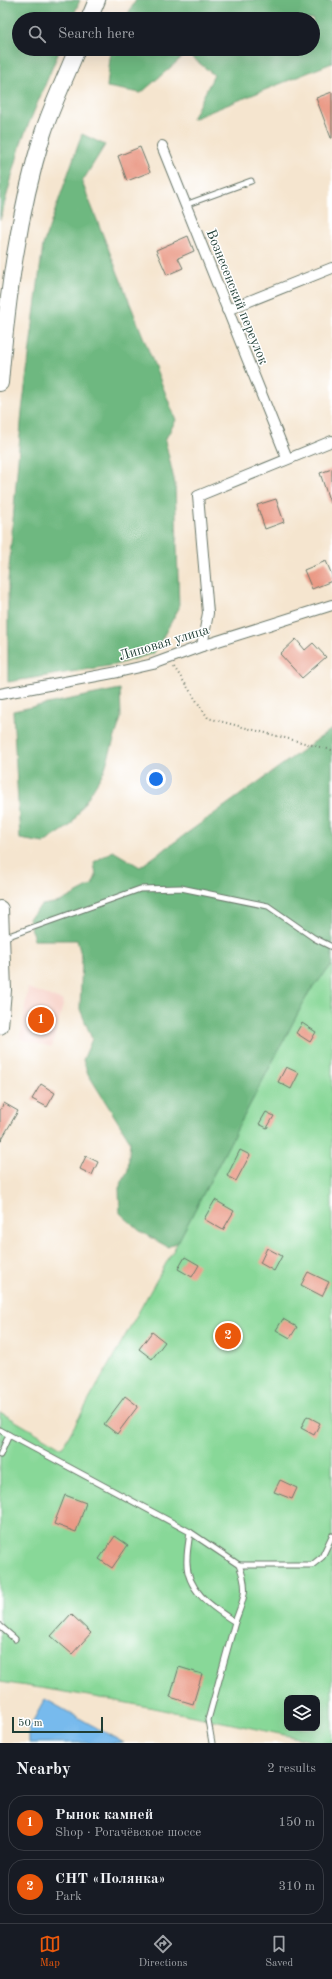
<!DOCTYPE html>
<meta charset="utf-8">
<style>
:root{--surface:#171b24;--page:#20242c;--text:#f1f3f6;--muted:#9ea1a6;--line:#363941;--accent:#ea580c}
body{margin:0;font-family:"Old Standard TT",serif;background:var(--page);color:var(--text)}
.controls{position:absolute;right:12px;bottom:12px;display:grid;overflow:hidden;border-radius:8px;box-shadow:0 4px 16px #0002}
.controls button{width:36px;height:36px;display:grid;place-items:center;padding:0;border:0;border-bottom:1px solid var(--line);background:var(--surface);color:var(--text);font:20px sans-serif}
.scale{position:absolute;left:12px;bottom:10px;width:91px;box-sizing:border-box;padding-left:4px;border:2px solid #1f3d34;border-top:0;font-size:11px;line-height:14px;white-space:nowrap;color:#1f3d34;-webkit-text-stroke:3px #fff;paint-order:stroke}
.you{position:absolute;left:156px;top:779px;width:14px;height:14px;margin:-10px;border:3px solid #fff;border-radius:50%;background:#1a73e8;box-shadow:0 0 0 6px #1a73e833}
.badge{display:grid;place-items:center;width:26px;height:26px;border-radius:50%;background:var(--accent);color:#fff;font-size:13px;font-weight:700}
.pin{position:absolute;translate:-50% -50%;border:2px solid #fff;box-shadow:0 1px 4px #0006}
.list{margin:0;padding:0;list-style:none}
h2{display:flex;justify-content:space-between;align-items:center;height:52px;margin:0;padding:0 16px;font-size:17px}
h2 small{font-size:13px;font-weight:400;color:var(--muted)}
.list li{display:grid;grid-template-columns:26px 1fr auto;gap:12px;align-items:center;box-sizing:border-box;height:56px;margin:0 8px 8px;padding:0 8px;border:1px solid var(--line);border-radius:16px}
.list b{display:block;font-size:15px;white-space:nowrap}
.list p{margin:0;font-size:13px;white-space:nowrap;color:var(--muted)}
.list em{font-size:13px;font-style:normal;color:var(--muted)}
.icon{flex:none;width:22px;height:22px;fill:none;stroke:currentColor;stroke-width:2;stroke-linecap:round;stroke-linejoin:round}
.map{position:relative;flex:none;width:332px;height:1743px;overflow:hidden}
.search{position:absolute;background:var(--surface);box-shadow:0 4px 16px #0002;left:12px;right:12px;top:12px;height:44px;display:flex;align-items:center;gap:10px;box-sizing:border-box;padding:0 14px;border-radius:22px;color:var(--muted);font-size:15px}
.sheet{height:180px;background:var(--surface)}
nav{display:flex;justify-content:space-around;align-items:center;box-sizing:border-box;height:56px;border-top:1px solid var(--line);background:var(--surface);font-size:11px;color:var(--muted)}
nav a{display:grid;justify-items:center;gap:2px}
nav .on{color:var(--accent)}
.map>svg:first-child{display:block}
.built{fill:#f7d1c8}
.green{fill:#88d898;stroke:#548a66;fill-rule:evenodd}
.forest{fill:#6eb880;stroke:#467a5a}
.water{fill:#77baed;stroke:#4b7c90}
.building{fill:#ea9a86}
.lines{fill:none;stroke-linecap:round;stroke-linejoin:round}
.service-casing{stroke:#6a786a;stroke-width:7}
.minor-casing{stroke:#6a786a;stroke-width:12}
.primary-casing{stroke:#6a786a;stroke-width:18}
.path{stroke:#6a786a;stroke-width:2;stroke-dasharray:1 3;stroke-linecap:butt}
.service{stroke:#fff;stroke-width:5}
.minor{stroke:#fff;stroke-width:10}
.primary{stroke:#fff;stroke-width:16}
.labels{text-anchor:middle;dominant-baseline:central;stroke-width:3;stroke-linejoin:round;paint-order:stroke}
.street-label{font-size:14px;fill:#1f3d34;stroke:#fff}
</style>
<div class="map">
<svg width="332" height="1743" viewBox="0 0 332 1743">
<rect width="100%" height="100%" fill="#fff"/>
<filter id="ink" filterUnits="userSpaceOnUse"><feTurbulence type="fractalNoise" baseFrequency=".025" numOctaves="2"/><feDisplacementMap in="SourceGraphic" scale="8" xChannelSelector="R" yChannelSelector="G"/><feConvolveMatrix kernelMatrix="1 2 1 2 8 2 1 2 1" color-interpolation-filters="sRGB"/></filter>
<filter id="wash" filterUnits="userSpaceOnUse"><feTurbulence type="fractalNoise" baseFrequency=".012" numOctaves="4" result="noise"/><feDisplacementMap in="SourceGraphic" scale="16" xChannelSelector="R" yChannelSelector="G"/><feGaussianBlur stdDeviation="0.9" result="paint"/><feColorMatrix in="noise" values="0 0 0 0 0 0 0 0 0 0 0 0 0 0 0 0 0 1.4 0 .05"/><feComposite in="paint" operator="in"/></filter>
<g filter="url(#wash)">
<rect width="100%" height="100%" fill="#f5e5cf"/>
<!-- built -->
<polygon class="built" points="28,988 64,1001 52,1047 20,1039"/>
<!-- green -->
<path class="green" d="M332,965V1743H322C215,1720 108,1697 0,1682V1412L62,1448L178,1242L309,992ZM287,1698H317V1728H287Z"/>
<!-- forest -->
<g class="forest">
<polygon points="0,0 80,0 72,19 19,19 19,49 60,49 22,140 0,220"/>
<polygon points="136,0 332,0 332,63 192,119 214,75 187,53 141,93 107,87 111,49 313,49 313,19 125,19"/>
<polygon points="82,134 105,145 82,182 176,420 165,440 175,484 179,608 154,653 115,665 8,682 8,581 22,411 43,245"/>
<polygon points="120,689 121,718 104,771 71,825 44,843 20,839 13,711"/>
<polygon points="332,729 332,965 309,992 178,1242 168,1247 141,1232 120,1213 119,1188 128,1170 130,1141 88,1074 83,1060 92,1039 80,1009 82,958 77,940 34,940 29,918 42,905 60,902 92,885 96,876 94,862 113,851 140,867"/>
</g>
<!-- water -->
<polygon class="water" points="45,1699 124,1743 29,1743 29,1728"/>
<g id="blocks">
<!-- building -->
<g class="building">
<polygon points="332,92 332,138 331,138 316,98"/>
<polygon points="140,147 150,172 127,181 118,156"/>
<polygon points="188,236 194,251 178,258 183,268 167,275 156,250"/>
<polygon points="332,469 332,503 330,503 320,473"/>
<polygon points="276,499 284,522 265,529 257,505"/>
<polygon points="326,561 332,575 332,581 312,589 304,570"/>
<polygon points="296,639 305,650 313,643 326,657 302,678 280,654"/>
<polygon points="302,1023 316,1032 310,1042 296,1033"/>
<polygon points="286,1067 299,1073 291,1089 278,1082"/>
<polygon points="41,1084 55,1093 47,1107 32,1099"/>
<polygon points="4,1103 18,1111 0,1142 0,1110"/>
<polygon points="266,1112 274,1116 267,1128 259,1124"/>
<polygon points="240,1150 250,1155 236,1181 227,1176"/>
<polygon points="86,1156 98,1162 92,1175 80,1169"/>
<polygon points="215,1200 234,1211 223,1230 204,1219"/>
<polygon points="267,1248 282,1256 274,1271 260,1263"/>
<polygon points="185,1257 199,1265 192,1277 178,1269"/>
<polygon points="308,1272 329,1282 322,1296 301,1285"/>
<polygon points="283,1319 297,1327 290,1338 276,1330"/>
<polygon points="152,1332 165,1342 152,1359 139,1349"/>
<polygon points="125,1396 138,1406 117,1434 104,1424"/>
<polygon points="307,1416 320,1423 314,1435 301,1428"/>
<polygon points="280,1480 297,1488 292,1499 274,1492"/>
<polygon points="65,1495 86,1503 76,1532 54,1524"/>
<polygon points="115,1536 128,1545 112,1568 99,1559"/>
<polygon points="71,1614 91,1633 72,1654 51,1636"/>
<polygon points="179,1667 202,1674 193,1704 170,1697"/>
</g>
</g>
</g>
<g filter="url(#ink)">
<use href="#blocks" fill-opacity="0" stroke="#6a786a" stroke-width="1"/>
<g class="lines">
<defs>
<g id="service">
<polyline points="185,205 251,181"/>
<polyline points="3,938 140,889 181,888 268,906 314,938 332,947"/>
<polyline points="0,1430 9,1435"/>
<path d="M0,1455L9,1435L190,1532C189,1541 187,1550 187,1559C185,1590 212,1607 235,1622L208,1720L212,1743"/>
<polyline points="190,1532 239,1565"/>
<path d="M235,1622C244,1598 249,1590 239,1565H312L322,1557L332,1536"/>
<polyline points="0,1626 15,1639"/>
</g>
<g id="minor">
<polyline points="162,146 287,458"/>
<polyline points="227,310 332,268"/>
<polyline points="202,646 208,613 198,496 332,441"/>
<polyline points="0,694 118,672 153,664 202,646 332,605"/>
</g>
<g id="primary">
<polyline points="89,19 97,0"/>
<path d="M0,383C7,299 18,214 43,133C52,105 66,77 77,49"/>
<polyline points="0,909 3,990 0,1026"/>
</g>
</defs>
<!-- service casing -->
<use href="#service" class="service-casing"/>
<!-- minor casing -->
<use href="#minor" class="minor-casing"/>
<!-- primary casing -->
<use href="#primary" class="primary-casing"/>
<!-- path -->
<polyline class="path" points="174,667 208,718 332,750"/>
<!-- service -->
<use href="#service" class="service"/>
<!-- minor -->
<use href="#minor" class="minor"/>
<!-- primary -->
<use href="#primary" class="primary"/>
</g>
</g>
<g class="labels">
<!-- street labels -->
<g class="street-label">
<text transform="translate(237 297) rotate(68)">Вознесенский переулок</text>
<text transform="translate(164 643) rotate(-17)">Липовая улица</text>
</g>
</g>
</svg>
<div class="controls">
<button><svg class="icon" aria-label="layers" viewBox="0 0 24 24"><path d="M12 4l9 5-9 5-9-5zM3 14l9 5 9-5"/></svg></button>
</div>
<div class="scale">50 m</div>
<div class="you"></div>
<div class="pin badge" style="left:41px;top:1020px">1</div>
<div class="pin badge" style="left:228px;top:1336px">2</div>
<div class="search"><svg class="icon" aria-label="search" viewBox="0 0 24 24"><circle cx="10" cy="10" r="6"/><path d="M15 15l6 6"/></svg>Search here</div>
</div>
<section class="sheet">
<h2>Nearby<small>2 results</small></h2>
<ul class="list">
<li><span class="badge">1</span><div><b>Рынок камней</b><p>Shop · Рогачёвское шоссе</p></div><em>150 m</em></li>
<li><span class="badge">2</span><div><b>СНТ «Полянка»</b><p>Park</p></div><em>310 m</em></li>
</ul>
</section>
<nav>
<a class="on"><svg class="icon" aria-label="map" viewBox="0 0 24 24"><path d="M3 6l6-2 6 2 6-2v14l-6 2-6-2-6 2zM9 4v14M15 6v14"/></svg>Map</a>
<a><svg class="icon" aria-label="directions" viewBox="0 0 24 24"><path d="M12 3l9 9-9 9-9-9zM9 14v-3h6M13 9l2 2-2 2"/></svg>Directions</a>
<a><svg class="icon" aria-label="saved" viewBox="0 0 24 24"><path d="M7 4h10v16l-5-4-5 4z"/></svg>Saved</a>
</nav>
